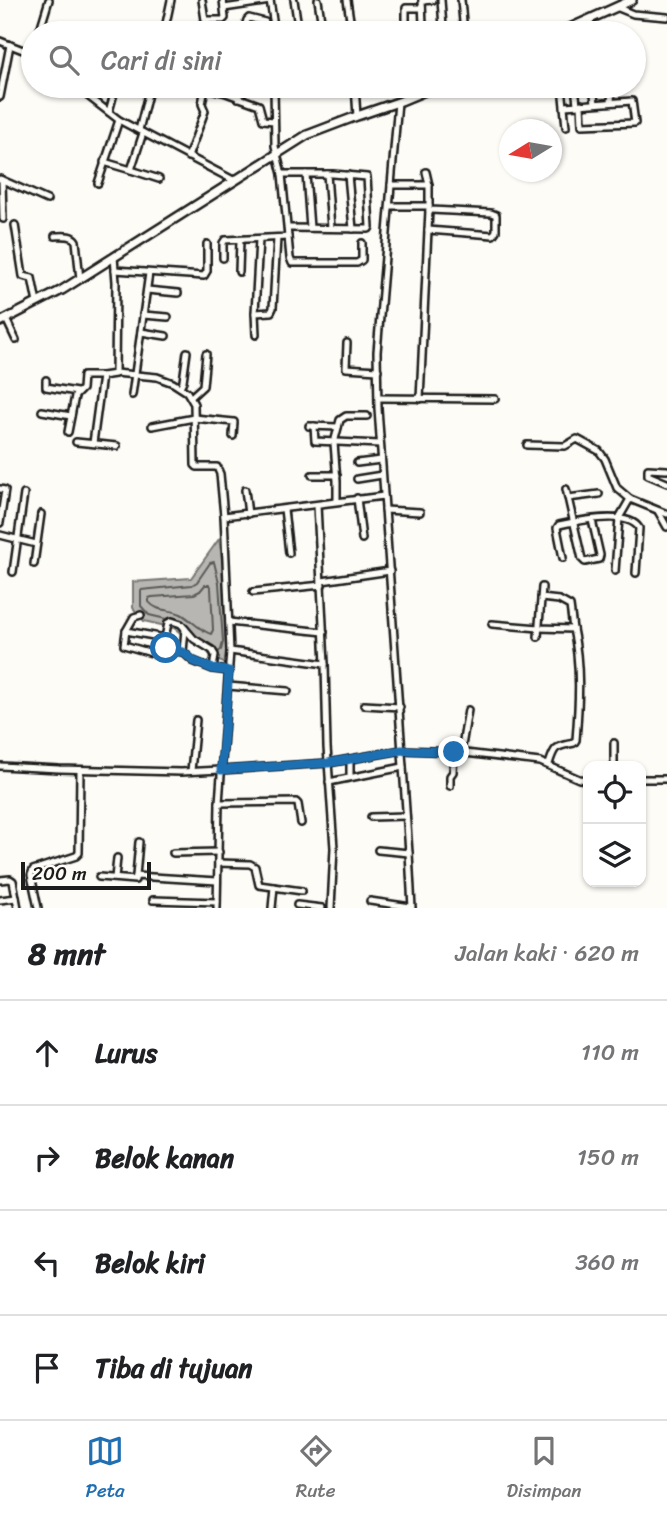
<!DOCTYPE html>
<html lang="id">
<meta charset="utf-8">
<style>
:root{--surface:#fff;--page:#f6f6f6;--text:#202124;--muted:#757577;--line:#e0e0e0;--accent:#1f6fb2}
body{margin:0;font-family:Sriracha,sans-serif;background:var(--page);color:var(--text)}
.controls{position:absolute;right:21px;bottom:21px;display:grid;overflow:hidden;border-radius:14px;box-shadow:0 2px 5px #0004}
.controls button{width:63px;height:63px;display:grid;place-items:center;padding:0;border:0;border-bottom:2px solid var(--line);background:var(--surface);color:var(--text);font:35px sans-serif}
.compass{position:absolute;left:499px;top:119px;width:63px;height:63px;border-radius:50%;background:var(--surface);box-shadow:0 2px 5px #0004;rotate:259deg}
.scale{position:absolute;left:21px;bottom:18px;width:130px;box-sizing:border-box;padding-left:7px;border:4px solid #1c1c1c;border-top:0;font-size:19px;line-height:24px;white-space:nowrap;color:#1c1c1c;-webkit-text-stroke:5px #fdfcf7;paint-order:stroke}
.stop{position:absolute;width:21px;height:21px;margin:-16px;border:5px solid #1f6fb2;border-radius:50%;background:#fff}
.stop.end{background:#1f6fb2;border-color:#fff;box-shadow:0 2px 7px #0008}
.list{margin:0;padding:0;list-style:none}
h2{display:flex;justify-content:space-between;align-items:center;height:91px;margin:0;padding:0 28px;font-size:30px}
h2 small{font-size:23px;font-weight:400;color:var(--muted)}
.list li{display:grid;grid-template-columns:46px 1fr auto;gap:21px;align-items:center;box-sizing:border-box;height:105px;padding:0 28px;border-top:2px solid var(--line)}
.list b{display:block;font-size:26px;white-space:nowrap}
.list em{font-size:23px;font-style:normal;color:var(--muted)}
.icon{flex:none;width:38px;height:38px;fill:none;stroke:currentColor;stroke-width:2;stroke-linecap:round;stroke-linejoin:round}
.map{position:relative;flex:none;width:667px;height:908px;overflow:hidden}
.search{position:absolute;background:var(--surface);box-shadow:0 2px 5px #0004;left:21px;right:21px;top:21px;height:77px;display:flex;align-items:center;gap:18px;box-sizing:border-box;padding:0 24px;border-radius:38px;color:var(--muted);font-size:26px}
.sheet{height:511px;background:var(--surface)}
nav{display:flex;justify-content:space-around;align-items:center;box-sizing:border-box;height:98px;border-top:2px solid var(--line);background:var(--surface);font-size:19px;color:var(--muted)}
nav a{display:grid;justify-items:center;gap:4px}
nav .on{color:var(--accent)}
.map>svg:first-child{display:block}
.water{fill:#b7b6b2;stroke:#797876;stroke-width:2}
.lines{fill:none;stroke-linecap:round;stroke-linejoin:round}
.shore{stroke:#5a5a58;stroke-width:2}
.minor-casing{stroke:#1c1c1c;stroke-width:10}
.secondary-casing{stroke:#1c1c1c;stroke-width:12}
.minor{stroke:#fdfcf7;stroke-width:5}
.secondary{stroke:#fdfcf7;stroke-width:7}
.route{stroke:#1f6fb2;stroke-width:9}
</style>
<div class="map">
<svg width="667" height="908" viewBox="0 0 667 908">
<rect width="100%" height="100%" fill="#fdfcf7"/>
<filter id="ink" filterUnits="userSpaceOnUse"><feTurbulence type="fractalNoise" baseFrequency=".0143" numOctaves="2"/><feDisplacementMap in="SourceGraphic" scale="14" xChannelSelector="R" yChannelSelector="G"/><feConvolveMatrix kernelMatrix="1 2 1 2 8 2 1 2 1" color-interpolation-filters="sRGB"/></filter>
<g filter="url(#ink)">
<!-- water -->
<polygon class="water" points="219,539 226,582 230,643 226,664 212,658 207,651 196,645 174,628 144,621 133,608 133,582 191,578"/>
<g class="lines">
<!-- shore -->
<g class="shore">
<path d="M205,585H209L211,588L213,630L211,634C199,630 192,620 181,614C170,609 157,612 149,602V598L152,597L194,594L200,591Z"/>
<polyline points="166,619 149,615 141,606 141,590 192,585 197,582 210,563 214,562 219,583 223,642 221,650 218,652"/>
</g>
<defs>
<g id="minor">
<polyline points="202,0 205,20 223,20 225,18 223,0"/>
<polyline points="270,0 275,33"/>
<polyline points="294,0 299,33"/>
<polyline points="318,0 323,33"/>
<polyline points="347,0 352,33"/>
<polyline points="422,0 423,26"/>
<polyline points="461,0 464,33"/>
<polyline points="422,1 433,0"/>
<polyline points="616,7 633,14 667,17"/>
<polyline points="224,8 270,1"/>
<polyline points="590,19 590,33"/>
<polyline points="406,29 423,26 426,28 443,27 441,0"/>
<polyline points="39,33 49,0"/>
<polyline points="164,33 171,0"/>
<polyline points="198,33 200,25"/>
<polyline points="218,33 219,29"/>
<polyline points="243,33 247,20 249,18 265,22 263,33"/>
<polyline points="406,33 406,8 422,8"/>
<polyline points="0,41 33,54"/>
<polyline points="75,86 119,120 235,181"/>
<polyline points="197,86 226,93 259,105 263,120 274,121"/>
<polyline points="355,86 357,116"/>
<polyline points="562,86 566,127"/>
<polyline points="575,86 577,104"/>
<polyline points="593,86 595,103"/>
<polyline points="0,97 10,45"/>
<polyline points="238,98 243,86"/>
<polyline points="611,102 612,86"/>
<polyline points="565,106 632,101 635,123 582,125 581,104"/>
<polyline points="109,112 116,86"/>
<polyline points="139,130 150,86"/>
<polyline points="188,157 205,111 202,104 205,88"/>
<polyline points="104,162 131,170 143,133"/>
<polyline points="131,170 159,179"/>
<polyline points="282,174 333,174 367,177 370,227 369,229 288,228"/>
<polyline points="306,174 310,228"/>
<polyline points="327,174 331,228"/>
<polyline points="348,175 353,229"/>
<polyline points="0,179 47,200"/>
<polyline points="2,180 3,219"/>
<polyline points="98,183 119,120"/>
<polyline points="391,185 429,185 426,172"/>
<polyline points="390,206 429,206 429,210 431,210 491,213 496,215 496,231 493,235 428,230 420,399"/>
<polyline points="429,206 429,185"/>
<polyline points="15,225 23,276 32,278 37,303"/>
<polyline points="428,230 429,210"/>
<path d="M55,236C62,236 72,234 76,241L80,279"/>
<polyline points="288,237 290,258 292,263 357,263 362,260 362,243"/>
<polyline points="223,258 223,243 225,240 288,237 282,174 275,146 274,86"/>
<polyline points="115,270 204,276 207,271 207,244"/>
<polyline points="239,272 240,240"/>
<polyline points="147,290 178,293"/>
<polyline points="255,313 271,312 273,308 277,238"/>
<polyline points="143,315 168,317"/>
<polyline points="6,319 16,340"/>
<polyline points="141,332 166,336"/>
<polyline points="256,335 255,313 259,239"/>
<polyline points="347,343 346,368 378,370"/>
<polyline points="115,373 157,377 173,383 187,392 194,404 195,465 197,467 217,467 220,474 224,516 230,651 219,803 217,908"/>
<polyline points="46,380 46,387 77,392"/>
<polyline points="180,387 183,381 187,352"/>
<polyline points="132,395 149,273"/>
<polyline points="191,397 203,386 206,354"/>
<polyline points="378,398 495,399"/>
<polyline points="42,411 71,416"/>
<polyline points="152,426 194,418 234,422 233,436"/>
<polyline points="309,426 338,427"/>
<polyline points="314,426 315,441 380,444"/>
<polyline points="68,432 75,396 82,389 83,376 102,376 115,374 116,282 114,257"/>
<polyline points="76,442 117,446"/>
<polyline points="93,443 102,376"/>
<polyline points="527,445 565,446 577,439 599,451 605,459 617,488 630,499 667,514"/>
<polyline points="357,463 381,460"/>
<polyline points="667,470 648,469 648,475 667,483"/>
<polyline points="312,475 337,475"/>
<polyline points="357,479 382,475"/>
<polyline points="0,489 5,490 0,523"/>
<polyline points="566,489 582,559 585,562 599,559 600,555 592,520"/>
<polyline points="245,490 248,514"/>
<polyline points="357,498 362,539"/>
<polyline points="568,498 599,494"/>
<polyline points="337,501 337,481 334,443 340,420 346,416 367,416"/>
<polyline points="317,505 325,664 327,747 334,848 331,908"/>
<polyline points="284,509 289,553"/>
<polyline points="385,510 420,512"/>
<polyline points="658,511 667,527"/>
<polyline points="224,516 384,496"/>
<polyline points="0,535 36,544"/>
<path d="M563,558L557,528L559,525C577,521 628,510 639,528L636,573"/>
<polyline points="34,564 41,514"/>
<polyline points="615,571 619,518 630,499"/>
<polyline points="13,572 24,494"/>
<polyline points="322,581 390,571"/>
<polyline points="253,592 322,585"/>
<polyline points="541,598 559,600 570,606 573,629"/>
<polyline points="141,615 134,617 126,631 124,645 162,656 167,650"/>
<polyline points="229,622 324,632"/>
<path d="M492,624L539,628L573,629C581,665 579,703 576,740L574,743C556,747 555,745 549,764"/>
<polyline points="126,631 165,638"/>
<polyline points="538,637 542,587"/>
<polyline points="230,651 325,664"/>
<polyline points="183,652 185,629"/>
<polyline points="213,669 193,661 183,652 167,650 165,638 168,623 172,621 181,624 194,639 212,650 215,655 213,669 229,671"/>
<polyline points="228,686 288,691"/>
<polyline points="364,705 400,707"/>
<polyline points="614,743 614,766"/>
<polyline points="461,752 468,710"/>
<polyline points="350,759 350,777"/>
<polyline points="0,766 59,769 181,772 221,770 328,763 402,750 457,752 540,762 579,779 588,780"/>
<polyline points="191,771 196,720"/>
<polyline points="641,779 667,779"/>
<polyline points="329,782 403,767"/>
<polyline points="450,786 450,776 453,772 454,752"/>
<polyline points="219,803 296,802 298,804 301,823"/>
<polyline points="371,817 406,816"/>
<polyline points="378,850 409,853 378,408 377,352 398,102"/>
<polyline points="173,853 219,852"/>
<polyline points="409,853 412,908"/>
<polyline points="218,863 250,864 255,867 259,885 302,891"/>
<polyline points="136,876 139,842"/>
<polyline points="99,877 135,880 136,876 217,881"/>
<polyline points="115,878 117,858"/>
<polyline points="0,880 10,879 13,881 18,908"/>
<polyline points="0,900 16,898"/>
<polyline points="153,900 217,902"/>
<polyline points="370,901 411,907"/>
<polyline points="297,905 322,908"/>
<polyline points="38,908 31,875 33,870 76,856 79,853 80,770"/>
<polyline points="272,908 274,887"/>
</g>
<g id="secondary">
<polyline points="559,33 632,0"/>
<polyline points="0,322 62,290 307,135 357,116 401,101 437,86"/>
</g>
</defs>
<!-- minor casing -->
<use href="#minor" class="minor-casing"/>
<!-- secondary casing -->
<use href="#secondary" class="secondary-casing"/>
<!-- minor -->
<use href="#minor" class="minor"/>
<!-- secondary -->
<use href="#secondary" class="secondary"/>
</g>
</g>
<g class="lines" filter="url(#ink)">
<!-- route -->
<polyline class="route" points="166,648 167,650 183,652 194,661 213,669 229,671 221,770 328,763 402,750 454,752"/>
</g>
</svg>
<div class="controls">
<button><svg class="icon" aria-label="locate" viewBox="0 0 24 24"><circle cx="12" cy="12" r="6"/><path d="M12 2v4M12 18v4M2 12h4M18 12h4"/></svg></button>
<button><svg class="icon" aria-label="layers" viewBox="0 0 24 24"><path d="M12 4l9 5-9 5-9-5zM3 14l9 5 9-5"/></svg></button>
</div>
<svg class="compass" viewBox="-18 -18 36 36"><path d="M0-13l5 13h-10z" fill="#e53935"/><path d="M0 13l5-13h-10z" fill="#757577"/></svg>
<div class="scale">200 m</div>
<div class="stop" style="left:166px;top:648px"></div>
<div class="stop end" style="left:454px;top:752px"></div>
<div class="search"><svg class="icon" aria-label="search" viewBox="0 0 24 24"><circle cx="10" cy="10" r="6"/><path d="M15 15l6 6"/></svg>Cari di sini</div>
</div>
<section class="sheet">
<h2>8 mnt<small>Jalan kaki · 620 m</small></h2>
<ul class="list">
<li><svg class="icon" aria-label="ahead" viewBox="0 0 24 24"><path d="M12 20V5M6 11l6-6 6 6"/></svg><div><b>Lurus</b></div><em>110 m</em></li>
<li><svg class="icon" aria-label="right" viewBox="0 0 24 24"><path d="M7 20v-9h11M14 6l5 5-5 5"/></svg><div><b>Belok kanan</b></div><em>150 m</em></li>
<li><svg class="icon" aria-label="left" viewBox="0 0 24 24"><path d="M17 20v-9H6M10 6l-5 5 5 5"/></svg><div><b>Belok kiri</b></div><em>360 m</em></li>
<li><svg class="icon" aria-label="arrive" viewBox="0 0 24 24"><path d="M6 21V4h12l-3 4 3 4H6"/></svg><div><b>Tiba di tujuan</b></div></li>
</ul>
</section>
<nav>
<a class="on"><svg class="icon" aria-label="map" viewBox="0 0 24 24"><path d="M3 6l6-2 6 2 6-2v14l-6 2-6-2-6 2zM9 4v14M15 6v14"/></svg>Peta</a>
<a><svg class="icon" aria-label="directions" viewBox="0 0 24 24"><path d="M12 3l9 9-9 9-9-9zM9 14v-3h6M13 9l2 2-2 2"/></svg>Rute</a>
<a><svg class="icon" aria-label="saved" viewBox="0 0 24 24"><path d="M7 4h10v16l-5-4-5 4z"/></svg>Disimpan</a>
</nav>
